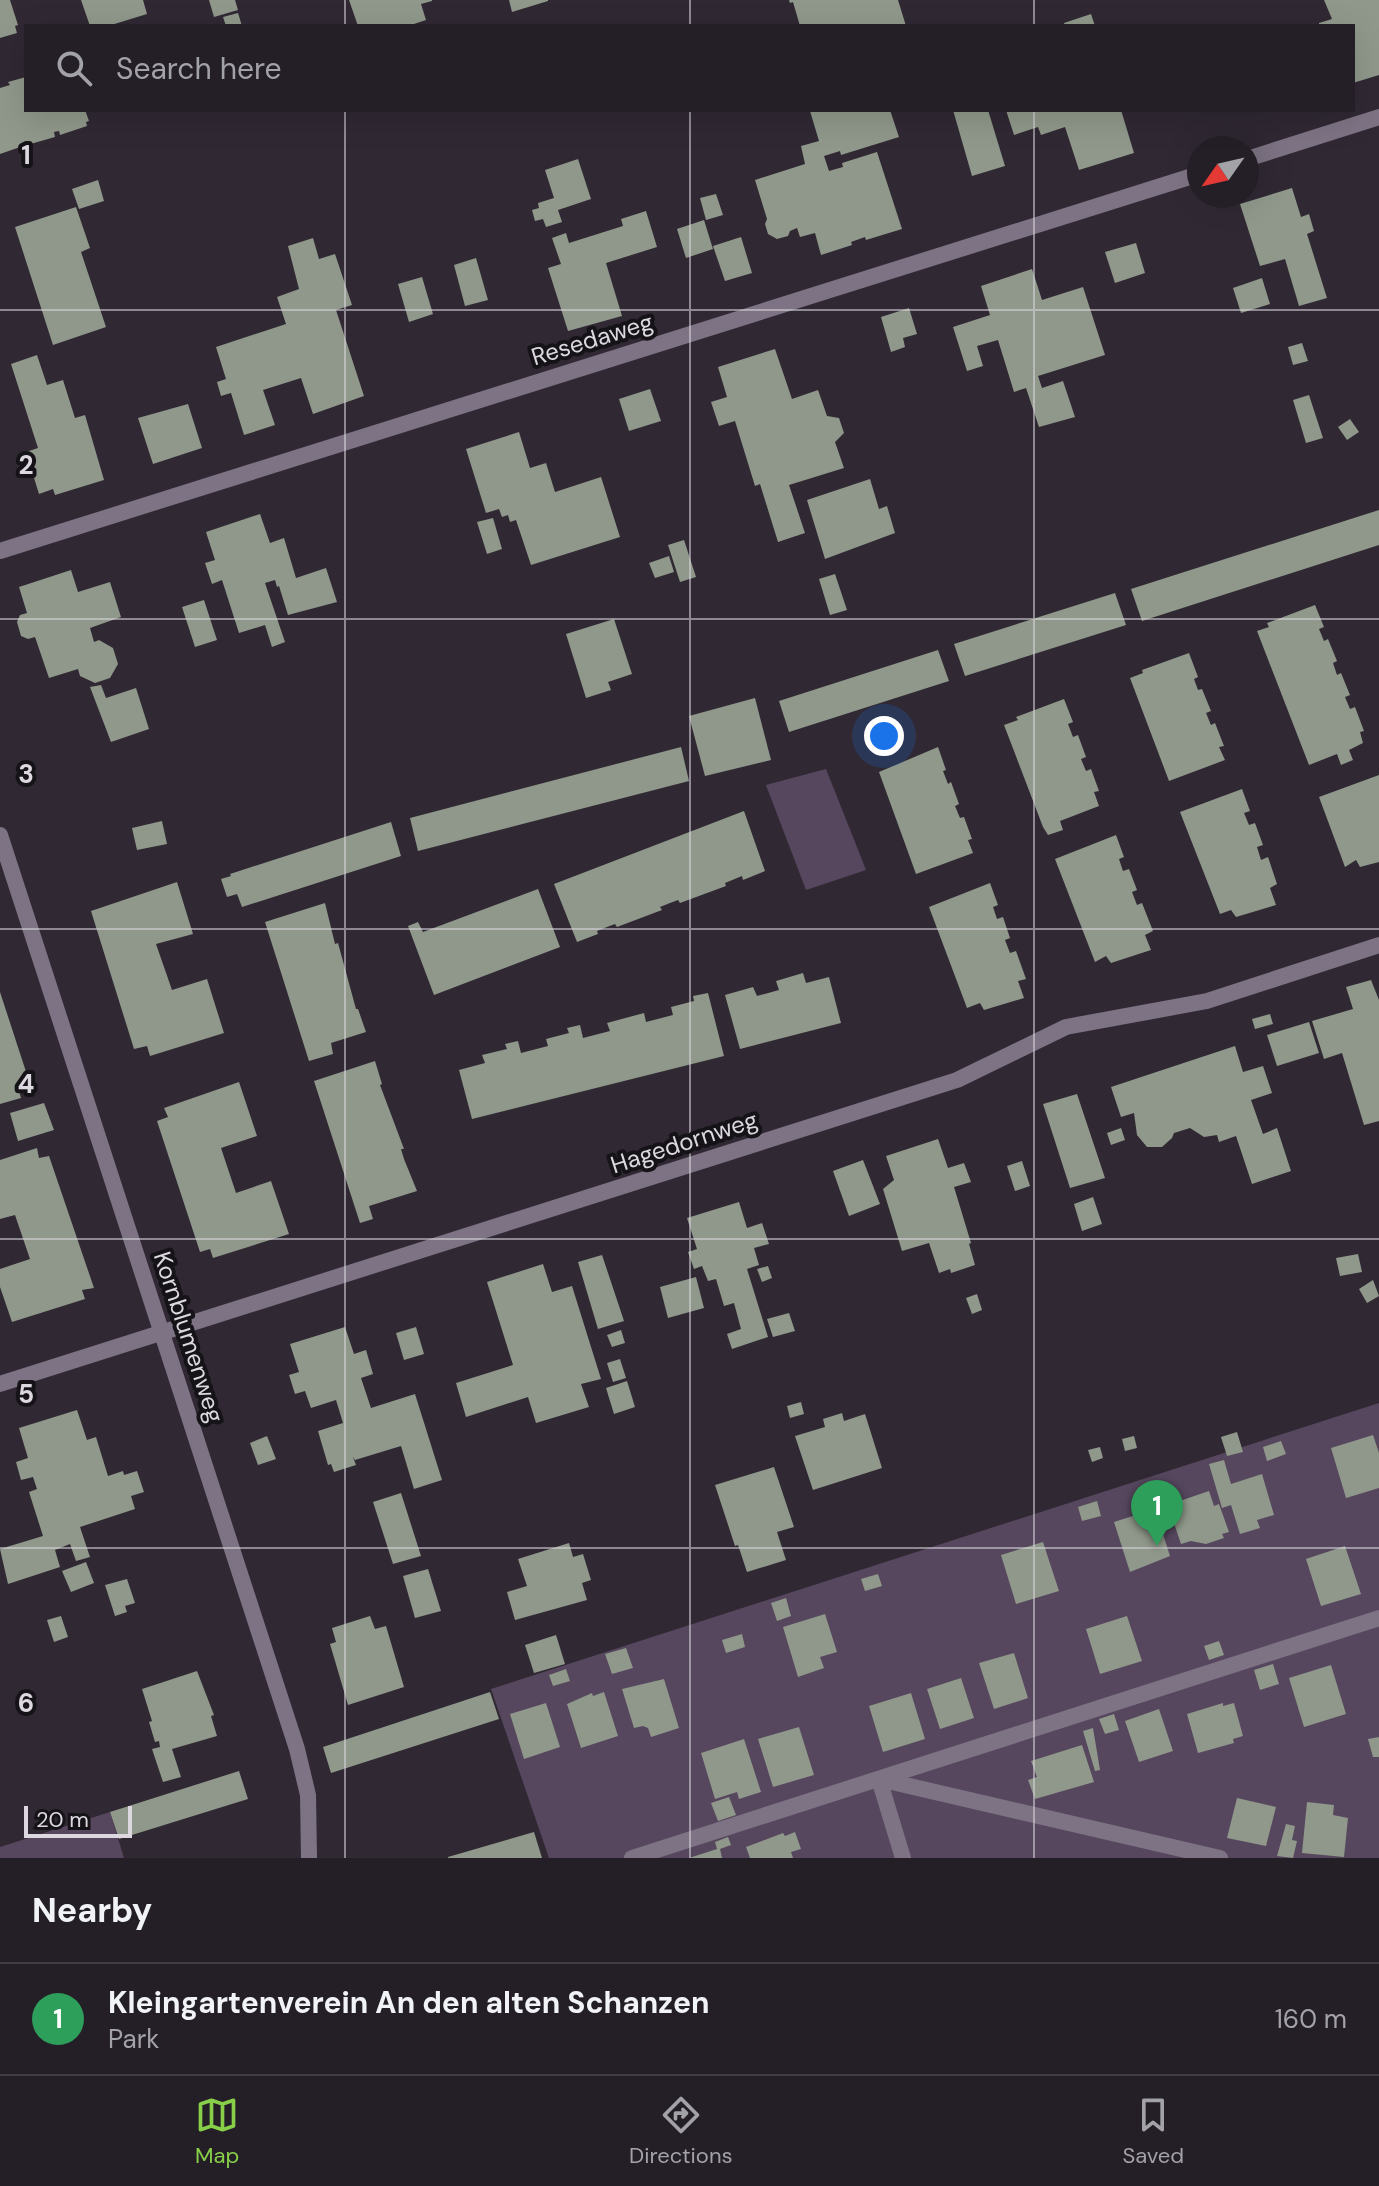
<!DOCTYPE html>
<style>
:root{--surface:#241f27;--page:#302c33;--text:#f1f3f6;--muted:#a3a2a7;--line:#413d44;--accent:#88cf49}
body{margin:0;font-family:"DM Sans",sans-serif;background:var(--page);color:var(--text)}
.compass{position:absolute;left:1187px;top:136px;width:72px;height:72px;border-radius:50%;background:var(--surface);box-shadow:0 8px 32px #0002;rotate:236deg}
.scale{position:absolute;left:24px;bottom:20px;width:108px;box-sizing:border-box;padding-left:8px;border:4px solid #ddd8e0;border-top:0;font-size:22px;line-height:28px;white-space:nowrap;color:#ddd8e0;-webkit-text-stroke:6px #161318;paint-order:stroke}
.you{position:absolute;left:884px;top:736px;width:28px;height:28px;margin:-20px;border:6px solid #fff;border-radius:50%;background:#1a73e8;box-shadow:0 0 0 12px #1a73e833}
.badge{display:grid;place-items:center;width:52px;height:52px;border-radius:50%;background:var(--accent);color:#fff;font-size:26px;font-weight:700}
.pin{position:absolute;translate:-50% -66px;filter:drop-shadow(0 2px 4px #0008)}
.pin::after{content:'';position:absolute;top:42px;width:28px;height:24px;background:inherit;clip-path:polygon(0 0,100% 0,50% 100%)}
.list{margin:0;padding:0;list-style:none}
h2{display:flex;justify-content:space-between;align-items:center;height:104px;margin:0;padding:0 32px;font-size:34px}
h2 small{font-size:26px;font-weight:400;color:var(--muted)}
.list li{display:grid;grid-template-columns:52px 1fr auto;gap:24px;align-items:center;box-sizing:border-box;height:112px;padding:0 32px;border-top:2px solid var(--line)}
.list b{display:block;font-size:30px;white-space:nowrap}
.list p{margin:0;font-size:26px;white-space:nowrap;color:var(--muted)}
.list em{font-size:26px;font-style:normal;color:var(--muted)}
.icon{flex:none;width:44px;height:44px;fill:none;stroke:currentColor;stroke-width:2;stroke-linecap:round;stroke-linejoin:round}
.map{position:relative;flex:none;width:1379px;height:1858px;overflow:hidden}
.search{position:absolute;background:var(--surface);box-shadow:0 8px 32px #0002;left:24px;right:24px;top:24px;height:88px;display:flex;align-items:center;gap:20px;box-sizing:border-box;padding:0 28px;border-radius:0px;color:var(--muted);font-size:30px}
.sheet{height:216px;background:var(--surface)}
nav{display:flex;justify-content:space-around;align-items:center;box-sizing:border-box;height:112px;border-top:2px solid var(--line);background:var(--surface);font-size:22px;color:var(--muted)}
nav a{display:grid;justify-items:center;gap:4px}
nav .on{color:var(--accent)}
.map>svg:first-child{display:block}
.green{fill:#56475e}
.building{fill:#8f988a}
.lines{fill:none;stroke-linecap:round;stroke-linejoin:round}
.service{stroke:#7d7384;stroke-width:16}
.minor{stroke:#7d7384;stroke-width:16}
.grid{fill:none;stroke:#ddd8e0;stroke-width:2;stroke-opacity:0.55}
.labels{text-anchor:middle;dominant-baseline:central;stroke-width:8;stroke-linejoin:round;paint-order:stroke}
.street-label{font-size:24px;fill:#ddd8e0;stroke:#161318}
.grid-label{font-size:26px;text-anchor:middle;font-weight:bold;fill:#ddd8e0;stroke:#161318;stroke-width:8;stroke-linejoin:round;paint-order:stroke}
</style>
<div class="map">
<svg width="1379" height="1858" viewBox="0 0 1379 1858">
<rect width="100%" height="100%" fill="#302934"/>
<!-- green -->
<g class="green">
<polygon points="826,769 866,870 806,890 766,785"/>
<polygon points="1379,1403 1379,1858 549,1858 491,1689"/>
<polygon points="110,1812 124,1858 0,1858 0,1847"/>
</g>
<!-- building -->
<g class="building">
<polygon points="0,0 10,0 18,25 15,26 17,33 0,38"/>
<polygon points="81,0 143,0 147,14 108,26 90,26"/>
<polygon points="209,0 235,0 238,10 214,17"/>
<polygon points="349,0 432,0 432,1 421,4 426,20 408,26 358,26"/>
<polygon points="509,0 548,0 548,1 512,12"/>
<polygon points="789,0 898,0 906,26 800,26 793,2 790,3"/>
<polygon points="1324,0 1379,0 1379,75 1353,83 1353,26 1319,26 1319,23 1332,19"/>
<polygon points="238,13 242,26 226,26 223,17"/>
<polygon points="1091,14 1095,26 1065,26 1064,23"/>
<polygon points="26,77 26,110 85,110 89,121 86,122 87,126 60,135 59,131 54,132 55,137 27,145 26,141 22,143 23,146 0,154 0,88 10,85 8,82"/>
<polygon points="884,110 890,110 899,137 841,155 840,151 824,156 829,171 843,167 842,163 877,152 902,229 866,240 865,237 851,242 852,245 821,255 815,233 800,237 797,228 790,231 788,236 777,239 768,234 765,224 767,219 755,180 805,164 801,146 819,141 810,111"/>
<polygon points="953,110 988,110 1005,166 972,176"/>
<polygon points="1006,110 1121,110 1134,153 1079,170 1065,127 1041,135 1038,127 1014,135"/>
<polygon points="578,159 591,199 558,210 562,222 546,227 543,219 535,221 532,210 539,208 538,203 554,198 545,170"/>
<polygon points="98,180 104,201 79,209 72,189"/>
<polygon points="1292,188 1301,217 1309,214 1314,231 1307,234 1327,298 1299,306 1285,259 1260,266 1240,204"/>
<polygon points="716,194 723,215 706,220 700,198"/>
<polygon points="76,207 90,248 81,252 106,327 53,345 15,227"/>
<polygon points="646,211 657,247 606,263 622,316 568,331 548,268 561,264 552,238 566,233 569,243 623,226 621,219"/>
<polygon points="704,220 713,249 686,258 677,229"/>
<polygon points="741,237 752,273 725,281 713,246"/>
<polygon points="313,238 319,259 335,254 352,305 336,310 364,396 313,414 301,378 263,390 275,425 244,435 231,393 221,396 217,382 226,379 216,347 286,324 277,297 299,289 288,246"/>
<polygon points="1136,243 1145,273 1115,283 1105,252"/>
<polygon points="476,258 488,300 465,306 454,265"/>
<polygon points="1032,269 1042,300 1083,287 1105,355 1038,376 1042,388 1063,381 1075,417 1039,427 1026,388 1014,392 998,340 977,346 983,366 967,371 953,327 990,315 981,286"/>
<polygon points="422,277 433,314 409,322 398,284"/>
<polygon points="1262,278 1270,304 1241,313 1233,288"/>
<polygon points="909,308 917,334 903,338 905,347 891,352 881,317"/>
<polygon points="1302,343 1308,361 1293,365 1288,347"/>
<polygon points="775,349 792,399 818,390 827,416 839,418 844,433 835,442 844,468 789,485 805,533 778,542 760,484 755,486 735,421 719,426 711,402 727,397 718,367"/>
<polygon points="37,355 47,385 63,380 75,418 85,415 104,480 55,495 53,489 39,494 26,452 38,448 11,364"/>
<polygon points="650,389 661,421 629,431 619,399"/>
<polygon points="1309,395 1323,438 1306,443 1293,400"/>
<polygon points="188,404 202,448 153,464 138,418"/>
<polygon points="1350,419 1359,432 1347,440 1338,427"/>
<polygon points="519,432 530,468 546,463 555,492 601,477 620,537 531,565 516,520 510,522 508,515 502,517 499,509 486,513 466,449"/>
<polygon points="870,479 879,509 887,506 895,533 825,559 807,500"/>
<polygon points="1379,510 1379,545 1142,621 1131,589"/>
<polygon points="260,514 270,543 284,538 296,578 326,568 337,602 288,615 279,586 277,587 275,580 265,583 285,642 272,647 265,625 239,633 222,580 212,584 205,563 215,560 206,532"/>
<polygon points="493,518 502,549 487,554 477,522"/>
<polygon points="684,540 696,577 680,582 668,545"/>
<polygon points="669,556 674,572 655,578 649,563"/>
<polygon points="71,570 78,592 110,582 121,617 90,628 94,642 99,640 113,648 118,664 110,678 95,683 80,676 78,669 49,678 35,637 28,639 21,636 17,622 20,615 27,613 19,587"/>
<polygon points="835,574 847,610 830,615 819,579"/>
<polygon points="1115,593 1126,625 965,676 954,644"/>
<polygon points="204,600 217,640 195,647 182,607"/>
<polygon points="1315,605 1324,627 1319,629 1324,641 1328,639 1337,661 1333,663 1337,675 1341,673 1350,695 1345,697 1350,709 1355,707 1364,731 1360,732 1363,743 1349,750 1353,760 1341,765 1337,754 1309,765 1257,631 1269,627 1267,623"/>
<polygon points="614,619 632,674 608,682 611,690 586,698 566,634"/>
<polygon points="938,650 949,681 789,732 779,701"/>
<polygon points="1189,653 1198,677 1194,679 1198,690 1202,689 1211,711 1206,713 1211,725 1215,723 1224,746 1219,747 1225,760 1169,781 1130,678 1143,673 1142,670"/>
<polygon points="101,685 106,698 136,688 149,729 111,742 90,687"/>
<polygon points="755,698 771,760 705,776 689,716"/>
<polygon points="1064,699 1073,722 1068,724 1073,737 1078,735 1086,757 1081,759 1086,771 1091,769 1099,791 1094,792 1099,806 1060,821 1063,830 1048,835 1043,827 1004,725 1018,720 1016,717"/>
<polygon points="681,747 689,781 418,851 410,818"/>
<polygon points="938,747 946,770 943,771 948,784 951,782 959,804 955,806 960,818 964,817 972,839 968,840 973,853 916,874 879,772"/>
<polygon points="1379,775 1379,862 1360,867 1356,860 1345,867 1319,797"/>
<polygon points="1242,789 1250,811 1244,813 1249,825 1255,823 1263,845 1257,847 1261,860 1268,857 1277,884 1270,888 1276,905 1236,917 1231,910 1220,914 1180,812"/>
<polygon points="744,811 765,871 743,880 742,876 725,883 726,886 680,903 678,900 670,903 660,907 662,910 617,927 615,924 607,927 597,931 598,934 577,942 554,884"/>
<polygon points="162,821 167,844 137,850 132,828"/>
<polygon points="391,822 401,856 242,907 237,894 227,897 221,879 231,876 230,874"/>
<polygon points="1116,835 1124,857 1119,859 1123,871 1129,869 1137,890 1132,892 1137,905 1142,903 1153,931 1145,935 1151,950 1111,963 1106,956 1095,962 1055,859"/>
<polygon points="177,882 193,934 156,944 172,990 207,979 224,1033 150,1056 147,1046 134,1049 91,911"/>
<polygon points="990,883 998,905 993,907 997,919 1003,917 1010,938 1005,940 1010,953 1016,951 1026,979 1018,981 1024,998 984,1010 980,1003 967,1008 929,907"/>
<polygon points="538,889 560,947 434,995 408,926 418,922 423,932"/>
<polygon points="325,903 335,944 338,943 356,1009 358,1009 366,1032 331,1043 333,1054 309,1061 265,922"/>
<polygon points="803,973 806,983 829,977 841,1023 740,1049 725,995 753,987 757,996 779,990 776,981"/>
<polygon points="1371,980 1379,1000 1379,1121 1364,1125 1342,1053 1324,1059 1312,1021 1353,1009 1346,987"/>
<polygon points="0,992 30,1084 18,1087 21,1098 0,1104"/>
<polygon points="708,993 724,1056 472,1119 459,1070 485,1063 482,1055 507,1049 505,1044 518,1041 521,1053 548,1046 546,1039 569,1033 567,1028 580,1025 583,1038 610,1031 607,1023 644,1013 646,1022 673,1015 671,1007 694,1001 693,996"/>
<polygon points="1270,1014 1273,1024 1255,1029 1252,1019"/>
<polygon points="1309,1022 1319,1053 1277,1066 1267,1035"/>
<polygon points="1235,1046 1243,1072 1263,1066 1272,1093 1251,1100 1263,1134 1277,1128 1291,1171 1252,1184 1236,1136 1219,1142 1217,1135 1204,1137 1190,1128 1174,1133 1172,1138 1162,1147 1147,1147 1137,1135 1134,1113 1121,1117 1111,1087"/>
<polygon points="375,1061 382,1084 380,1085 404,1149 401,1149 404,1159 417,1191 369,1206 373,1219 360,1223 314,1081"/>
<polygon points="239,1082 257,1136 221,1148 236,1193 271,1181 289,1234 213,1258 210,1249 200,1252 157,1121 168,1117 164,1108"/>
<polygon points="1077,1094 1105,1178 1070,1188 1043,1104"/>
<polygon points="44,1103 54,1130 18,1141 10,1113"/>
<polygon points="1121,1128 1125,1140 1111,1145 1107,1133"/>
<polygon points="938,1139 948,1168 964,1163 971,1182 954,1187 971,1243 969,1244 975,1265 951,1273 950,1269 939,1273 929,1243 902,1251 883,1189 894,1180 886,1156"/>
<polygon points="37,1148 39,1158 49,1156 94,1288 82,1290 85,1299 12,1322 0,1287 0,1269 30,1259 15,1215 0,1219 0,1160"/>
<polygon points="863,1160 880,1204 849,1216 833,1171"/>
<polygon points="1022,1161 1030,1186 1015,1191 1007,1166"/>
<polygon points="1093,1197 1102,1224 1082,1231 1074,1204"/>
<polygon points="739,1202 747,1228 762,1223 769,1244 754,1248 759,1265 747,1269 768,1337 732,1349 727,1334 741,1329 734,1303 724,1306 716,1279 708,1281 702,1266 694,1269 688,1252 697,1249 687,1218"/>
<polygon points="1358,1254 1362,1272 1340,1276 1336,1258"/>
<polygon points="602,1255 624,1321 598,1329 578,1262"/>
<polygon points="543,1264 552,1292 572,1286 601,1379 581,1384 589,1407 536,1423 528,1397 466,1417 456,1383 513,1365 487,1282"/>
<polygon points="768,1266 772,1278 762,1282 757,1269"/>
<polygon points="696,1277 704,1308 668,1318 660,1287"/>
<polygon points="1373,1280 1379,1296 1367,1303 1359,1289"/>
<polygon points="977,1294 982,1310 972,1314 966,1298"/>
<polygon points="789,1313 795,1331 773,1337 767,1319"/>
<polygon points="345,1327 354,1354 366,1350 373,1374 361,1378 371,1408 415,1394 442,1480 414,1489 401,1446 355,1460 353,1457 356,1465 334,1472 331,1464 328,1465 318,1431 343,1423 336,1400 311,1408 305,1391 295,1394 289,1375 299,1372 290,1344"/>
<polygon points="416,1327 424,1354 404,1360 396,1333"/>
<polygon points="621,1330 625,1343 612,1347 607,1335"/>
<polygon points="620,1359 626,1378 613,1382 607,1363"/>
<polygon points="627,1381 635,1407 614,1414 606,1388"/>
<polygon points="801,1402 804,1414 790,1418 787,1406"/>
<polygon points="77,1410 87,1440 96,1437 108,1476 123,1471 124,1475 137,1471 144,1492 131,1496 135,1509 80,1527 90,1557 76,1561 70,1544 55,1550 60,1567 8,1584 0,1549 43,1536 29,1492 37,1489 33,1477 21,1480 16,1462 28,1458 19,1428"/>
<polygon points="842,1413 844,1421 865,1414 882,1468 813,1490 795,1436 825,1427 823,1419"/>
<polygon points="1237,1432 1243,1452 1227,1456 1221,1437"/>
<polygon points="1373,1435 1379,1453 1379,1488 1346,1498 1331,1448"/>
<polygon points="267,1436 276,1459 258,1465 250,1443"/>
<polygon points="1134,1436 1137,1448 1125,1451 1122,1439"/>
<polygon points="1281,1441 1286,1454 1267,1461 1263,1447"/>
<polygon points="1100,1447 1103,1458 1092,1462 1088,1450"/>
<polygon points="1224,1460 1231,1484 1262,1474 1274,1515 1257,1520 1260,1528 1240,1534 1231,1505 1222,1508 1209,1464"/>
<polygon points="774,1467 794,1527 777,1532 786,1560 747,1572 738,1545 735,1546 715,1485"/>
<polygon points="1153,1486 1159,1503 1149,1507 1147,1502 1140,1505 1136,1492"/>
<polygon points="1209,1491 1214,1506 1219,1504 1229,1532 1222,1534 1224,1538 1206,1544 1191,1541 1181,1544 1168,1505"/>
<polygon points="401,1493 421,1556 393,1564 373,1502"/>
<polygon points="1097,1501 1101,1516 1082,1521 1078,1507"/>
<polygon points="1155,1509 1170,1556 1130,1572 1114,1522"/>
<polygon points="1043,1542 1059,1591 1016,1604 1001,1555"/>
<polygon points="569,1543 573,1557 583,1554 591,1580 582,1583 587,1600 515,1620 507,1592 527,1586 518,1559"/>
<polygon points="1345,1546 1361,1594 1321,1606 1306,1559"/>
<polygon points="86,1562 94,1583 71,1592 62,1571"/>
<polygon points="428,1569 441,1611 415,1618 403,1576"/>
<polygon points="878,1574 882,1586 865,1591 861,1579"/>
<polygon points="127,1579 135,1603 125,1606 127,1612 115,1616 105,1585"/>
<polygon points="786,1598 791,1616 777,1621 771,1603"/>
<polygon points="825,1614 837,1652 820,1657 824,1668 798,1677 783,1627"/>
<polygon points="61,1616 68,1637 54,1642 47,1620"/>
<polygon points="370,1616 375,1629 386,1626 404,1687 348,1705 330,1644 336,1642 332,1628"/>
<polygon points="1127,1616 1142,1661 1100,1674 1086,1629"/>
<polygon points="742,1634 745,1647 726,1653 722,1640"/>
<polygon points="556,1635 565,1664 534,1673 525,1645"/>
<polygon points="1219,1641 1224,1655 1209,1660 1204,1646"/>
<polygon points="626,1648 633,1668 612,1674 605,1654"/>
<polygon points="1014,1653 1028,1698 994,1709 979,1663"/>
<polygon points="1273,1664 1279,1684 1260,1690 1254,1670"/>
<polygon points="1331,1665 1346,1714 1304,1727 1289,1678"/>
<polygon points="566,1669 570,1681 553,1686 549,1675"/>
<polygon points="197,1671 214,1715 211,1716 217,1736 172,1749 181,1777 163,1782 152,1749 160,1747 159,1741 155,1742 149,1722 152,1721 142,1689"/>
<polygon points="961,1678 974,1718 940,1729 927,1689"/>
<polygon points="664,1679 679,1728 651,1737 648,1728 643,1726 634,1728 622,1689"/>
<polygon points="490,1692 499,1719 331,1773 323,1747"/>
<polygon points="604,1692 618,1736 581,1748 567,1704 592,1693 593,1696"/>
<polygon points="911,1693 925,1739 883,1752 869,1706"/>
<polygon points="546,1703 560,1747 524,1759 510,1714"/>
<polygon points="1223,1703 1223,1706 1234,1703 1243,1736 1233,1739 1234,1743 1198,1753 1187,1714"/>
<polygon points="1159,1709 1173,1751 1139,1762 1125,1721"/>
<polygon points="1114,1714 1119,1730 1105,1734 1099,1719"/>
<polygon points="799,1727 814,1775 773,1787 758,1739"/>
<polygon points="1093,1728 1100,1770 1095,1771 1083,1731"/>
<polygon points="1379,1737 1379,1757 1373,1757 1368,1739"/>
<polygon points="744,1739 761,1792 739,1799 737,1792 715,1799 701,1753"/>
<polygon points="1082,1745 1094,1782 1035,1799 1028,1780 1037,1777 1031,1761"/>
<polygon points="239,1771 248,1799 119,1839 110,1812"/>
<polygon points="729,1797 736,1815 718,1821 711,1803"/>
<polygon points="1237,1798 1276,1807 1266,1846 1227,1838"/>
<polygon points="1307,1802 1334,1805 1333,1815 1348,1818 1344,1857 1302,1853"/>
<polygon points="1286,1824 1295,1826 1292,1840 1297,1841 1293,1858 1277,1856"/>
<polygon points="534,1832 542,1858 448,1858 448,1857"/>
<polygon points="795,1832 801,1849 791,1852 793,1858 750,1858 746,1847 783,1833 785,1836"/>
<polygon points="728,1837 731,1845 720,1849 722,1858 689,1858 717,1849 715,1842"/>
</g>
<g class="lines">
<!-- service -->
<g class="service">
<polyline points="632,1858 1379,1618"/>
<polyline points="903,1858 879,1779 1220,1858"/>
</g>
<!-- minor -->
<g class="minor">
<polyline points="1247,159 1379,117"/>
<polyline points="0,551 1199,174"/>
<polyline points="0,835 297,1749 308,1795 309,1858"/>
<polyline points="0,1384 957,1080 1066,1027 1207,1001 1379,945"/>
</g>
</g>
<!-- grid -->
<path class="grid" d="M345,0V26M690,0V26M1034,0V26M345,110V1858M690,110V1858M1034,110V1858M0,310H1379M0,619H1379M0,929H1379M0,1239H1379M0,1548H1379"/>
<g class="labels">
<!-- street labels -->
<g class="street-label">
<text transform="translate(592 339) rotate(-17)">Resedaweg</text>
<text transform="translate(684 1142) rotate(-18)">Hagedornweg</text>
<text transform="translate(189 1337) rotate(72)">Kornblumenweg</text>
</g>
</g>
<g class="grid-label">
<text x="26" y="164">1</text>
<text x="26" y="474">2</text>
<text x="26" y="783">3</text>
<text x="26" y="1093">4</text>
<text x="26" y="1403">5</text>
<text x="26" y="1712">6</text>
</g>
</svg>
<svg class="compass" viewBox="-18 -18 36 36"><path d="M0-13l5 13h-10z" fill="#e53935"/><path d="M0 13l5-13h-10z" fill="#a3a2a7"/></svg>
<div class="scale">20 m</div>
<div class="you"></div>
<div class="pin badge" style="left:1157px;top:1546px;background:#2e9e5b">1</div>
<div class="search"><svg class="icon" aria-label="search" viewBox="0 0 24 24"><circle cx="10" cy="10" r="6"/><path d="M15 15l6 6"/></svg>Search here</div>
</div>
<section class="sheet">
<h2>Nearby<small></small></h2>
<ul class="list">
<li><span class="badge" style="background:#2e9e5b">1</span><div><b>Kleingartenverein An den alten Schanzen</b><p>Park</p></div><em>160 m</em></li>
</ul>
</section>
<nav>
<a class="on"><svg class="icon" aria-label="map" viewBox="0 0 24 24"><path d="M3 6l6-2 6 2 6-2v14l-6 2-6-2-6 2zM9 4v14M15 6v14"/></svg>Map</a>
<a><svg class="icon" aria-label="directions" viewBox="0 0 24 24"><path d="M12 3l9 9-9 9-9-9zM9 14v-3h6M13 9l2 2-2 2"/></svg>Directions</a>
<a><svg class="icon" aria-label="saved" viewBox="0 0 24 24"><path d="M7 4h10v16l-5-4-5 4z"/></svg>Saved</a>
</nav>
